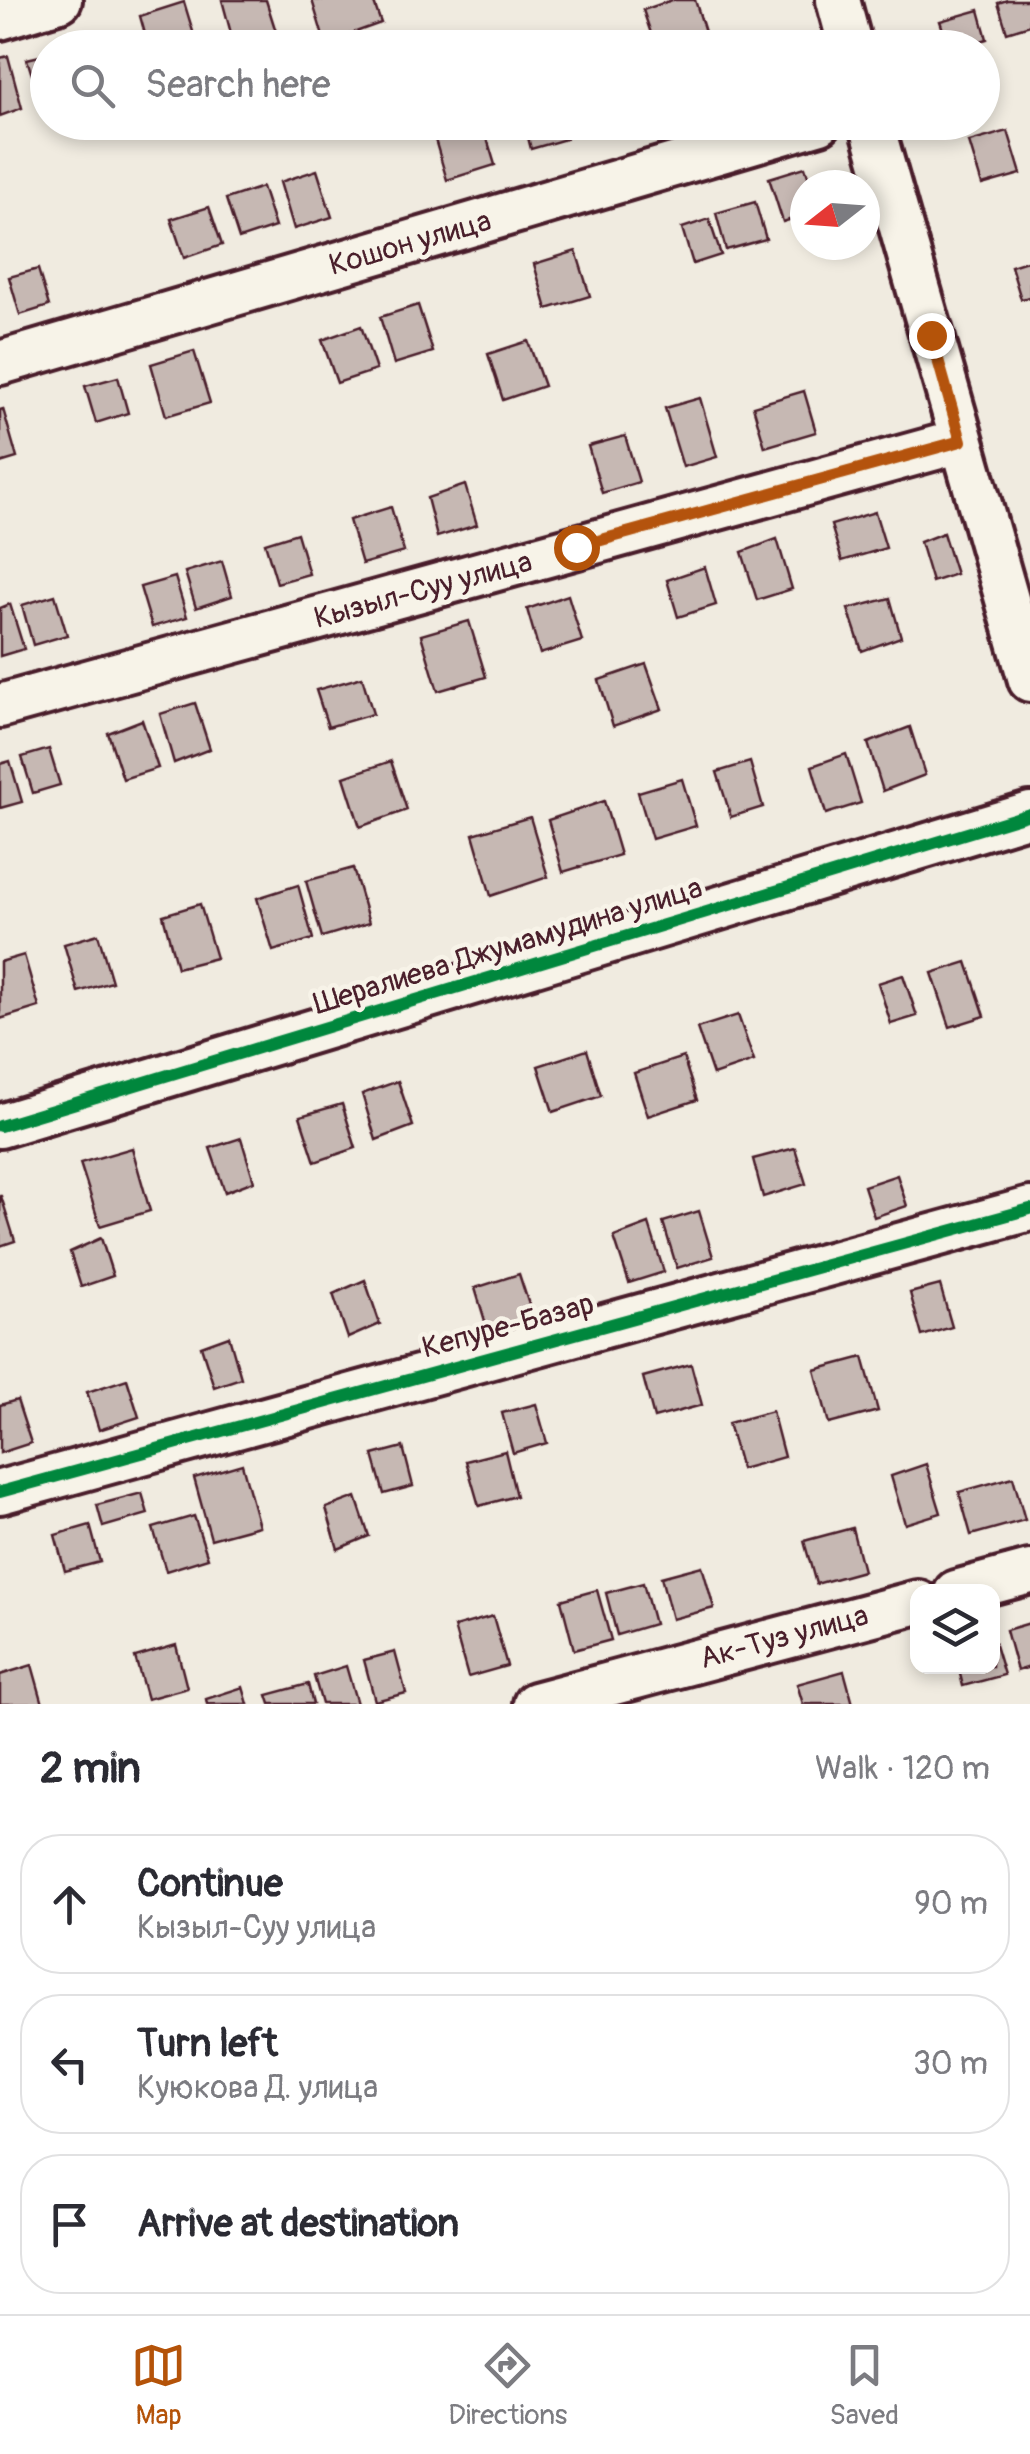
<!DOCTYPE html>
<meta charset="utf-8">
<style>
:root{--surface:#fff;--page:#f2f2f3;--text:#2b2b33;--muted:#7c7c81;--line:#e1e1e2;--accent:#b45309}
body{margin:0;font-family:Pangolin,sans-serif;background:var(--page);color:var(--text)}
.controls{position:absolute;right:30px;bottom:30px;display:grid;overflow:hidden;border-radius:20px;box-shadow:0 5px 15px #0003}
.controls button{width:90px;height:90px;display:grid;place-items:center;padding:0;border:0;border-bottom:2px solid var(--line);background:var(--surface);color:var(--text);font:50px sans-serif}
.compass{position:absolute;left:790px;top:170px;width:90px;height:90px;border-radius:50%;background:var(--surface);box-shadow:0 5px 15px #0003;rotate:253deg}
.stop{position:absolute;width:30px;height:30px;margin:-22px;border:8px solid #b45309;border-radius:50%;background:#fff}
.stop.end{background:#b45309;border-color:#fff;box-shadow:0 2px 10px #0008}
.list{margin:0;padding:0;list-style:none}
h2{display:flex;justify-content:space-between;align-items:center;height:130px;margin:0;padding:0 40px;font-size:42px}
h2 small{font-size:32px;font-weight:400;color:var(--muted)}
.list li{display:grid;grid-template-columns:65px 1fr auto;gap:30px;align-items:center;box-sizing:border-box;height:140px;margin:0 20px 20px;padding:0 20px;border:2px solid var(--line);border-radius:40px}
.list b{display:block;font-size:38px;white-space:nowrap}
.list p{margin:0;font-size:32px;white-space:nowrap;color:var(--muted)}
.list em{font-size:32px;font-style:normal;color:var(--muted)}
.icon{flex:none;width:55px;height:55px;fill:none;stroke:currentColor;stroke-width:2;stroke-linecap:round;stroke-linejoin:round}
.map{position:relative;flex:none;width:1030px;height:1704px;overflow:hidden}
.search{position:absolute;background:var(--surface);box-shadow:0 5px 15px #0003;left:30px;right:30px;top:30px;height:110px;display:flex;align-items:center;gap:25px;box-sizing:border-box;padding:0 35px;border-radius:55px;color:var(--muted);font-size:38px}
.sheet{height:610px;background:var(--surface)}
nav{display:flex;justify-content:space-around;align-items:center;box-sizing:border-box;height:140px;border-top:2px solid var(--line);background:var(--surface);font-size:28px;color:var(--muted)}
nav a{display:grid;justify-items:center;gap:5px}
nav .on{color:var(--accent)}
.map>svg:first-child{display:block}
.building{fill:#c6b8b3;stroke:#4a1f2b;stroke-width:2.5}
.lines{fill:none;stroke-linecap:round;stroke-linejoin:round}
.minor-casing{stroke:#4a1f2b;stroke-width:50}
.minor{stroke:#f7f3e8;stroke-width:42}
.cycleway-casing{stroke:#f7f3e8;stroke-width:19}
.cycleway{stroke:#00873e;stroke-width:12}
.route{stroke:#b45309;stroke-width:12}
.labels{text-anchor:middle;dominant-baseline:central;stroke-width:9;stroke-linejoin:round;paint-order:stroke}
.street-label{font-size:30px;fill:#4a1f2b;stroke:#f7f3e8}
</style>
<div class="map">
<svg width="1030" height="1704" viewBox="0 0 1030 1704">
<rect width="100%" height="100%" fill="#f0ebe0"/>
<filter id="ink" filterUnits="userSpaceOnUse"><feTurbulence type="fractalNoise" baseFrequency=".01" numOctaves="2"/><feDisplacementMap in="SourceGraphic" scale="20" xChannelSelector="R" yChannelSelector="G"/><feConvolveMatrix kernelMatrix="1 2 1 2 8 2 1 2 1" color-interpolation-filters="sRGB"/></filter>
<g filter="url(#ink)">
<!-- building -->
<g class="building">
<polygon points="222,0 266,0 278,38 247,48 235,48"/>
<polygon points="312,0 373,0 381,23 325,43"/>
<polygon points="672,0 695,0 710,48 656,48 643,10"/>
<polygon points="1007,0 1030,0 1030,25 1007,32 998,3"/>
<polygon points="184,2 198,48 149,48 140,16"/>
<polygon points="979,10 987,39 959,48 949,48 940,21"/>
<polygon points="48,54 48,116 45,117 27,59"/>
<polygon points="8,56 22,108 0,116 0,58"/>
<polygon points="443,122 482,122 495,165 447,180 431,126"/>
<polygon points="524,122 562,122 566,139 531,149"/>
<polygon points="1008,131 1021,174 982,185 969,142"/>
<polygon points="805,167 811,185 805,185 805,215 783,222 769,178"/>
<polygon points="317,170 332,217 294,229 280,182"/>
<polygon points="262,187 275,227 239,239 226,199"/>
<polygon points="755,202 766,239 726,250 716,213"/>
<polygon points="209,207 222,245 184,258 171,219"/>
<polygon points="709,219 721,255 693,264 682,228"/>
<polygon points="576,251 590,296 547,309 534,264"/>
<polygon points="1030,260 1030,297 1021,299 1011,266"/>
<polygon points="38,269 49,306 20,315 9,277"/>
<polygon points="418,305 433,352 394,364 380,317"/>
<polygon points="361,326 376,370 337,383 322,340"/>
<polygon points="528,341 544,386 503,400 488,354"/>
<polygon points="194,351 210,403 166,416 151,364"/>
<polygon points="118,377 128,413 96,423 85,386"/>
<polygon points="804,391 816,432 765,447 753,406"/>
<polygon points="700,398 717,457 683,467 665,408"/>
<polygon points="3,409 17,458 0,463 0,410"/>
<polygon points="625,436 639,482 602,493 588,446"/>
<polygon points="465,485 477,525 437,537 427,498"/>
<polygon points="391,507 404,552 362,564 349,520"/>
<polygon points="875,512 886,548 842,561 831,525"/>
<polygon points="297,533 309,574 277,583 265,543"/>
<polygon points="943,533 956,574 932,582 920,542"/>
<polygon points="777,539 792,589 757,600 742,552"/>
<polygon points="222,561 232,596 196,608 185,572"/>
<polygon points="705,567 716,605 678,617 667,580"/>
<polygon points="175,577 187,617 152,627 140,587"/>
<polygon points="55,595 67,635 33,645 22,605"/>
<polygon points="568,595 582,641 540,654 527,609"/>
<polygon points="890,598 901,637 862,651 848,609"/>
<polygon points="10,604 24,649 0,656 0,608"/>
<polygon points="469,621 486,677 438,691 421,635"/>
<polygon points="646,664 662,709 613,726 599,680"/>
<polygon points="362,677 373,714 328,727 316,690"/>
<polygon points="195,703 210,749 174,763 160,714"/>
<polygon points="142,720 158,768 123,779 108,733"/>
<polygon points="910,727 925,775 883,791 868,743"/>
<polygon points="49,749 60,785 33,793 22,757"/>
<polygon points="846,754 861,803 826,814 812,766"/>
<polygon points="10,761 22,802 0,808 0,764"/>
<polygon points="391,761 407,810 360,827 344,777"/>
<polygon points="750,762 763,807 731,817 717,772"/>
<polygon points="682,779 696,826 652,839 638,792"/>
<polygon points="604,801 620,855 563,872 548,820"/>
<polygon points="530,817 548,877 491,896 473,834"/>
<polygon points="353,868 369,923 322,937 306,881"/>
<polygon points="298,885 313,939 273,951 257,898"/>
<polygon points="200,904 216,958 177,968 163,915"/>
<polygon points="98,934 112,982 78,992 64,944"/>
<polygon points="24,955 39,1007 0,1019 0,962"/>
<polygon points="967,962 985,1016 950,1027 932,973"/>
<polygon points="903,975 917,1016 891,1024 878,983"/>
<polygon points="738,1015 754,1061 713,1075 697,1028"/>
<polygon points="587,1050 601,1096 553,1112 538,1066"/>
<polygon points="683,1057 697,1100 648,1116 634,1073"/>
<polygon points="398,1081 413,1126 376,1140 362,1094"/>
<polygon points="342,1104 356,1148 315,1162 300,1116"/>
<polygon points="241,1138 254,1181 225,1192 210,1148"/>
<polygon points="132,1148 150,1211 100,1226 80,1163"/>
<polygon points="795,1148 806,1184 763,1197 753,1159"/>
<polygon points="897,1175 907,1206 874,1217 864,1186"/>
<polygon points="1,1196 15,1241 0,1246 0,1196"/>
<polygon points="699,1211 713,1257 677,1268 663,1222"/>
<polygon points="649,1224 664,1272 629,1283 614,1237"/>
<polygon points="101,1238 113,1276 81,1287 70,1252"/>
<polygon points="519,1274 533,1317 488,1331 475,1288"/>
<polygon points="365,1280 380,1324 348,1338 333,1294"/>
<polygon points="940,1285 952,1327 922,1336 910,1293"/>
<polygon points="229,1336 241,1378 214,1387 201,1346"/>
<polygon points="863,1357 878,1411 829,1424 815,1370"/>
<polygon points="691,1364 702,1405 654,1418 643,1377"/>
<polygon points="127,1379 139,1417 99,1430 87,1392"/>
<polygon points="17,1400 31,1443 0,1453 0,1405"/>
<polygon points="536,1404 547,1443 513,1453 502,1413"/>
<polygon points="772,1411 784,1457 741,1469 728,1423"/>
<polygon points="403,1447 413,1486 384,1494 373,1455"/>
<polygon points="505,1451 516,1496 479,1506 466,1461"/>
<polygon points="242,1464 259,1526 211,1539 194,1478"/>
<polygon points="926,1464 941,1513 905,1524 891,1476"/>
<polygon points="1013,1477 1025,1520 971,1535 959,1492"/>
<polygon points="142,1493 148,1514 103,1527 97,1505"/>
<polygon points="356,1497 369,1536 338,1549 326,1508"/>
<polygon points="194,1516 208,1558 166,1571 153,1528"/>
<polygon points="90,1525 100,1562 65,1571 55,1535"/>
<polygon points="852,1528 863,1571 816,1584 804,1541"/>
<polygon points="702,1566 714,1608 672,1619 661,1577"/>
<polygon points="643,1583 654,1624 617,1635 606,1593"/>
<polygon points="597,1590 611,1640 574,1650 561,1600"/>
<polygon points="493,1616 507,1666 468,1677 454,1627"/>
<polygon points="1030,1623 1030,1667 1017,1671 1006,1630"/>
<polygon points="992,1635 1004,1675 963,1686 958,1666 992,1666"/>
<polygon points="176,1645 187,1688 147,1699 135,1657"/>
<polygon points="395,1652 406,1693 375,1701 364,1660"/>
<polygon points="32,1665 43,1704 0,1704 0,1675"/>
<polygon points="346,1666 357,1704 322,1704 314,1676"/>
<polygon points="844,1671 853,1704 803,1704 797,1684"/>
<polygon points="308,1684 313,1704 270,1704 267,1695"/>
<polygon points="243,1687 248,1704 207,1704 206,1699"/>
</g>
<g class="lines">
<defs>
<g id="minor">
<polyline points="838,0 851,48"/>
<polyline points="0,18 60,0"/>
<polyline points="871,122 1030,680"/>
<polyline points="0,363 820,122"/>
<polyline points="0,706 961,441"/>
<polyline points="0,1126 1030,814"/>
<polyline points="0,1492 1030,1209"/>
<polyline points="956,1592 1030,1572"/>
<polyline points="535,1704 918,1602"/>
</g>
</defs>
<!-- minor casing -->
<use href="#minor" class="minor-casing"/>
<!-- minor -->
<use href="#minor" class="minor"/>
<defs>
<g id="cycleway">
<polyline points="0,1126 1030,814"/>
<polyline points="0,1492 1030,1209"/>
</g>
</defs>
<!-- cycleway casing -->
<use href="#cycleway" class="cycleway-casing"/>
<!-- cycleway -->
<use href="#cycleway" class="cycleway"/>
</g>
</g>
<g class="lines" filter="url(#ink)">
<!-- route -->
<polyline class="route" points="576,547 961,441 931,335"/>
</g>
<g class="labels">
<!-- street labels -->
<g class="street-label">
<text transform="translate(410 243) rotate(-16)">Кошон улица</text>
<text transform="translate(423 590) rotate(-15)">Кызыл-Суу улица</text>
<text transform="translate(508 946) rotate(-17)">Шералиева Джумамудина улица</text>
<text transform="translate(508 1326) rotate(-15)">Кепуре-Базар</text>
<text transform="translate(784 1637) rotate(-15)">Ак-Туз улица</text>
</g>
</g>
</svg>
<div class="controls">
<button><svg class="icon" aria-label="layers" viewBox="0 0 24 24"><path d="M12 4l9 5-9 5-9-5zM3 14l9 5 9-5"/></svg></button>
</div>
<svg class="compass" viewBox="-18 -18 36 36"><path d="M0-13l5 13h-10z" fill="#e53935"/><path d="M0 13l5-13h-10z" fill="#7c7c81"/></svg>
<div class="stop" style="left:576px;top:547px"></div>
<div class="stop end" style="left:931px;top:335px"></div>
<div class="search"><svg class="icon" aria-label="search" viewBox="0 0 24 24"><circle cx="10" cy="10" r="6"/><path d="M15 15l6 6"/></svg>Search here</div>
</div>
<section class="sheet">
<h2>2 min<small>Walk · 120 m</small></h2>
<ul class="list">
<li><svg class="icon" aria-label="ahead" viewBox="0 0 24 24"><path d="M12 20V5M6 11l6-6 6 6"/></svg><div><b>Continue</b><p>Кызыл-Суу улица</p></div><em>90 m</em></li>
<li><svg class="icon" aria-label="left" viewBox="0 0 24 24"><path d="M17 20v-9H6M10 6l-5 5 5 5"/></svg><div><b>Turn left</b><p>Куюкова Д. улица</p></div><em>30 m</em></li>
<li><svg class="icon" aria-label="arrive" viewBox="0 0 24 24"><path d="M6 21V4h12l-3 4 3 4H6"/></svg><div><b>Arrive at destination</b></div></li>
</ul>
</section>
<nav>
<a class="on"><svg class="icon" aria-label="map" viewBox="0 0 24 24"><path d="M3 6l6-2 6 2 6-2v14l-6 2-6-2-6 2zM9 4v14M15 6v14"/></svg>Map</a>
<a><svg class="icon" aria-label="directions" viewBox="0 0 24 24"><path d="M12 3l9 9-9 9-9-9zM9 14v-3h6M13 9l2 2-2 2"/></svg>Directions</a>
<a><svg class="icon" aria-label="saved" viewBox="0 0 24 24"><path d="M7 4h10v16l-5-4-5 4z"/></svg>Saved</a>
</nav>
